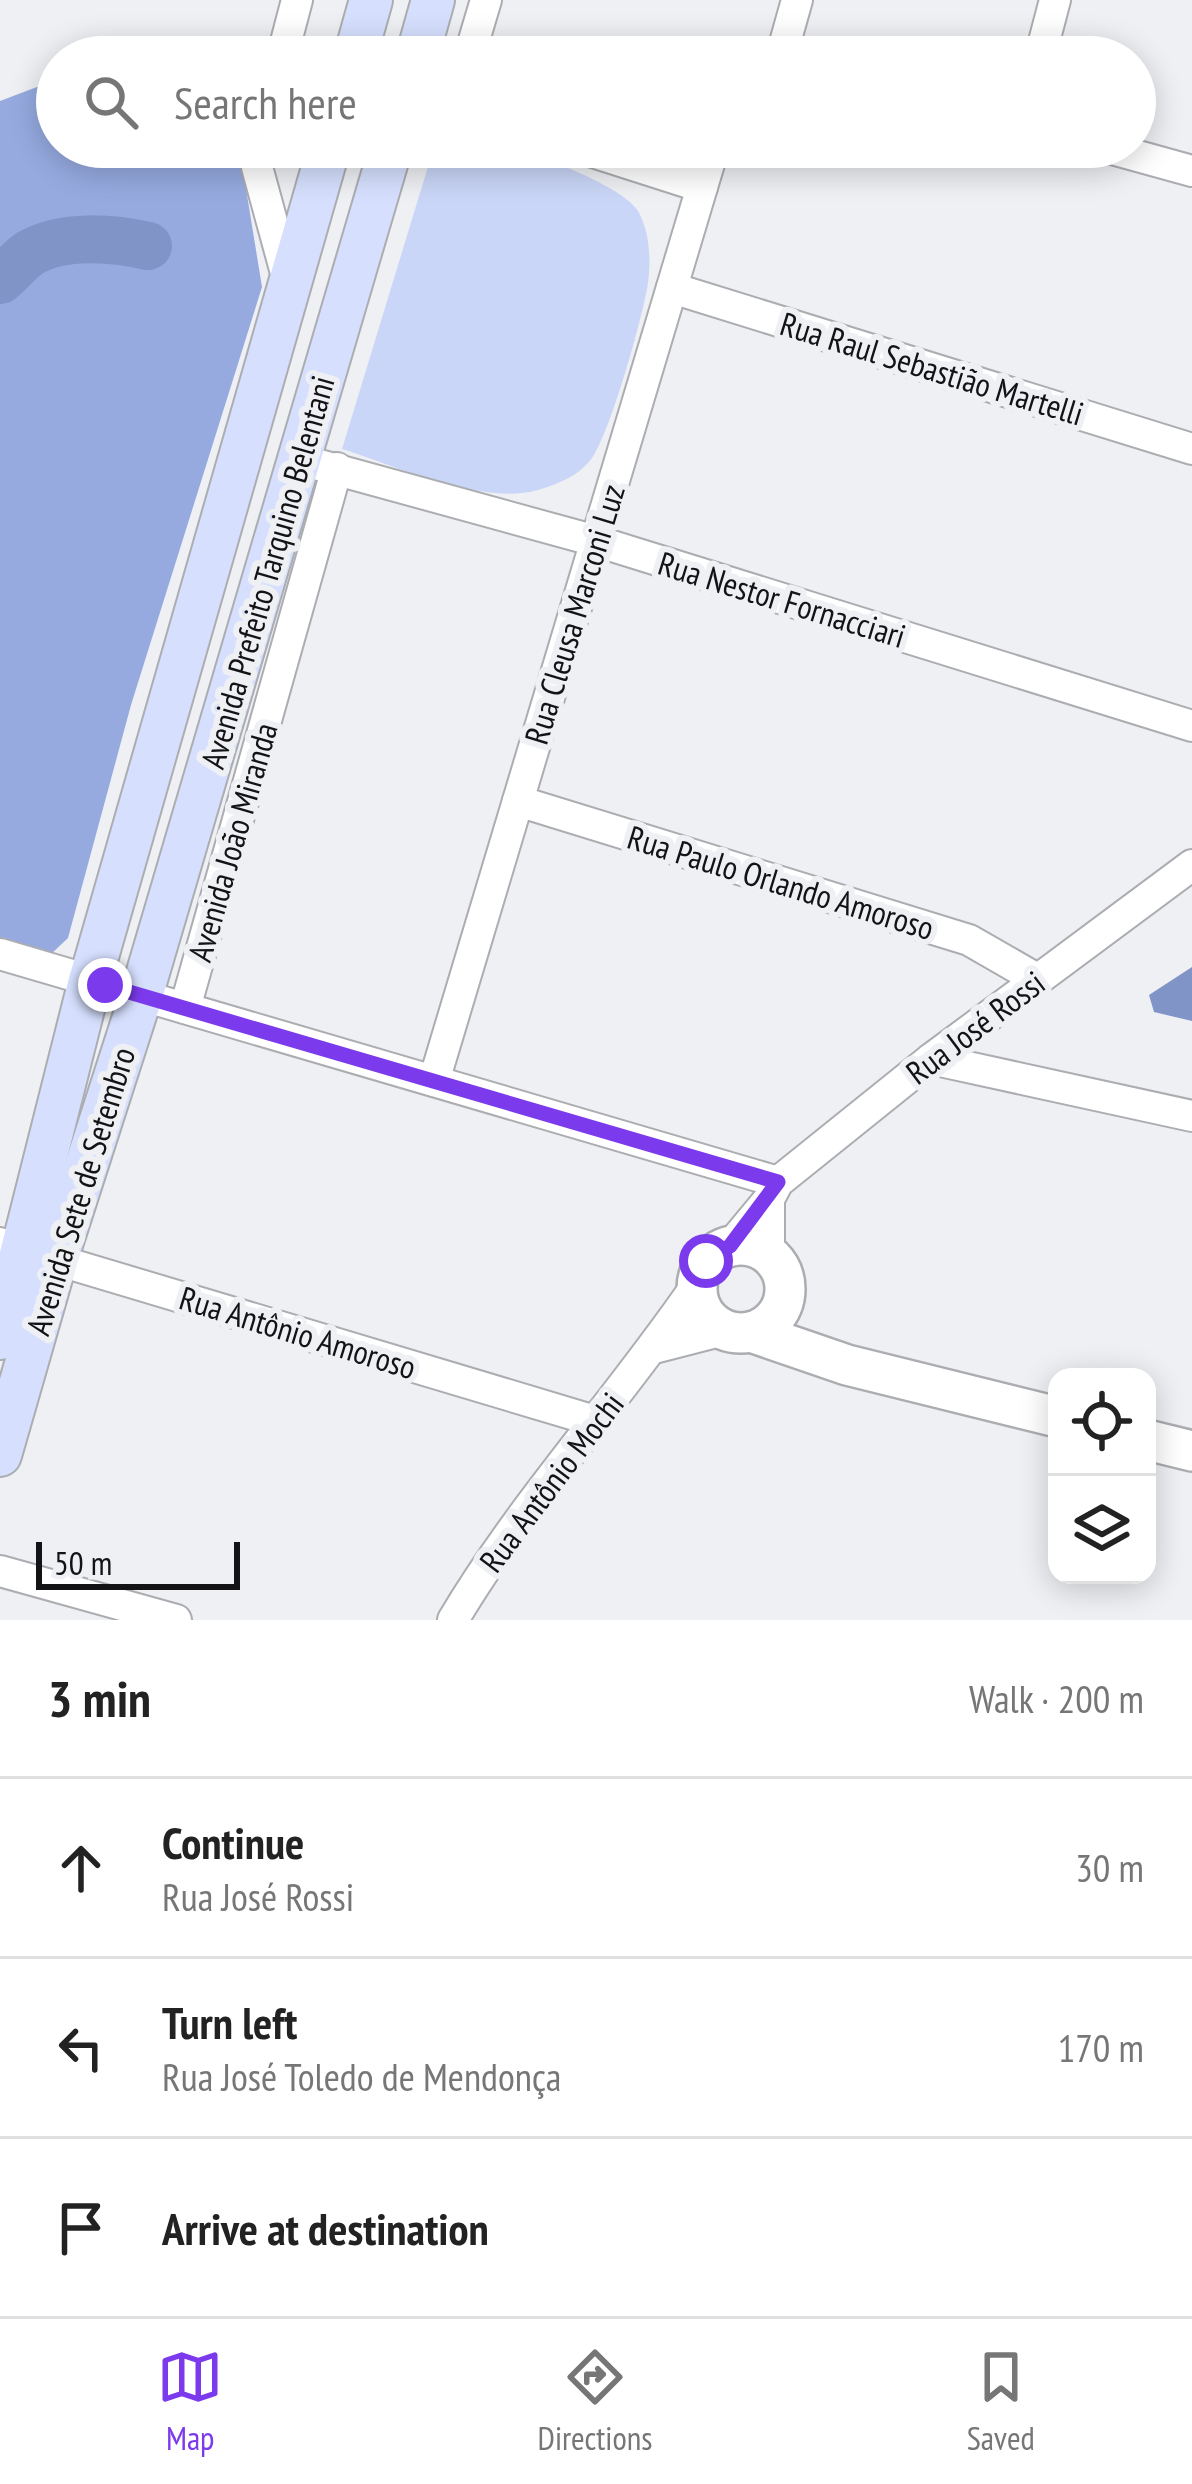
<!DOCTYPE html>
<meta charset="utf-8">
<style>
:root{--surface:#fff;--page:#f2f2f2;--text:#222;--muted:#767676;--line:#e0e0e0;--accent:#7c3aed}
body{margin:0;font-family:"PT Sans Narrow",sans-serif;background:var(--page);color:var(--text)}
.controls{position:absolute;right:36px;bottom:36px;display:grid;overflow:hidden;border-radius:24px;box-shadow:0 6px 30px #0003}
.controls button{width:108px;height:108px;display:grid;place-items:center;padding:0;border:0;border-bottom:3px solid var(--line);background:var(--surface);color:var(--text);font:60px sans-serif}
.scale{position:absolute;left:36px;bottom:30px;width:204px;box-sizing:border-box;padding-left:12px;border:6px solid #131315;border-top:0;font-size:33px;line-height:42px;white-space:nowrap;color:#131315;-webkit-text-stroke:9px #eef0f4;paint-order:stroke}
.stop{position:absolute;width:36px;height:36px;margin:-27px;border:9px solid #7c3aed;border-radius:50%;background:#fff}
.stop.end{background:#7c3aed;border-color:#fff;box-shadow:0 3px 12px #0008}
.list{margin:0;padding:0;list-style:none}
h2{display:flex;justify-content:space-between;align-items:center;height:156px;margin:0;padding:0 48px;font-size:51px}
h2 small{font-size:39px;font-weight:400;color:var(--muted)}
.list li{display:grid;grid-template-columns:78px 1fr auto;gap:36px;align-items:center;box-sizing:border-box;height:180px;padding:0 48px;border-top:3px solid var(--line)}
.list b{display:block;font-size:45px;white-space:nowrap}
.list p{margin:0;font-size:39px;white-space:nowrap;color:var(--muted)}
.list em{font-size:39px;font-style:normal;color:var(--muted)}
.icon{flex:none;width:66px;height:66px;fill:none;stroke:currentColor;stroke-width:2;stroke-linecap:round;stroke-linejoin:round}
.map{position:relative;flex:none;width:1192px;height:1620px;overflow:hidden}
.search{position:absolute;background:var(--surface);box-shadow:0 6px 30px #0003;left:36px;right:36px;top:36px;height:132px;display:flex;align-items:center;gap:30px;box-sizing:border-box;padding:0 42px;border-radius:66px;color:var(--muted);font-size:45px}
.sheet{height:696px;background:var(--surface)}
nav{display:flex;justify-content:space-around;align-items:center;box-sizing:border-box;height:168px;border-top:3px solid var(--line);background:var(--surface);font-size:33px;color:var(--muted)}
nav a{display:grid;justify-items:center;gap:6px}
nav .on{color:var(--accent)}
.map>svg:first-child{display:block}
.green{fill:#cad6f7}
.forest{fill:#96aae0}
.water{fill:#8194c8}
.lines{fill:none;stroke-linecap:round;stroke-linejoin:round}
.river{stroke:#8194c8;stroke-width:48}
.minor-casing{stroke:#abadb1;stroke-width:34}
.tertiary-casing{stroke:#abadb1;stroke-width:44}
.secondary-casing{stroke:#abadb1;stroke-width:46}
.minor{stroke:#fff;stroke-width:30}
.tertiary{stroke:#fff;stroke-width:39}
.secondary{stroke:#d6e0fe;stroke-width:42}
.route{stroke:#7c3aed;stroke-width:15}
.labels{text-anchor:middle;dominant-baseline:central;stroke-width:12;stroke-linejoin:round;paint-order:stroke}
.street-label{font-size:33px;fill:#131315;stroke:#eef0f4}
</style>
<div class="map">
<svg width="1192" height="1620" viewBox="0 0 1192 1620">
<rect width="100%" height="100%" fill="#eef0f4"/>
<!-- green -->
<path class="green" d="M434,147C455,147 478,145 499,147C530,150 622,185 638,211C650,232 651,260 648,283C643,317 610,433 592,458C579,476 558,484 538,490C481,506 397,466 342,449Z"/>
<!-- forest -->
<polygon class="forest" points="37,87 57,91 57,147 233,147 241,158 262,287 131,705 68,938 50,955 0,941 0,101"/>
<!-- water -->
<polygon class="water" points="1192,967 1192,1021 1154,1012 1149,995"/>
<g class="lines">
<!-- river -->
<path class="river" d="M0,280C11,272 19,260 30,253C63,234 113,238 148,246"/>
<defs>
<g id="minor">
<polyline points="282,57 297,0"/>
<polyline points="469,57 486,0"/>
<polyline points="781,57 797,0"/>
<polyline points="1040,57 1055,0"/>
<polyline points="261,147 257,167 289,284"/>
<polyline points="577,147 702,187"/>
<polyline points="1105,147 1192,171"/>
<polyline points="672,288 1192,449"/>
<polyline points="301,460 596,541 1192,726"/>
<polyline points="518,801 969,940 1037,979"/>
<polyline points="0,954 778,1182"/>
<polyline points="185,1008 337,468"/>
<polyline points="931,1059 1192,1116"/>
<polyline points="434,1081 714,147"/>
<polyline points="769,1199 769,1256"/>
<polyline points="0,1243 595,1421"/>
<polyline points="730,1246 769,1199 778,1182 931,1059 1192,865"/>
<polyline points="654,1348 724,1330"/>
<polyline points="0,1571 176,1620"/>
<path d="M453,1620C523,1502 618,1400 696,1286"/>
</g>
<g id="tertiary">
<circle cx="741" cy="1289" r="44"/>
<polyline points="751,1332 847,1365 1057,1417"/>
<polyline points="1147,1440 1192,1451"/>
</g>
<g id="secondary">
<polyline points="355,57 371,0"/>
<polyline points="417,57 433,0"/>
<polyline points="0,1338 90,981 329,147"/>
<polyline points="0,1455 56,1260 141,996 391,147"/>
</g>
</defs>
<!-- minor casing -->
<use href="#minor" class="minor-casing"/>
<!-- tertiary casing -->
<use href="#tertiary" class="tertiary-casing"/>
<!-- secondary casing -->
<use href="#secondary" class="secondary-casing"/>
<!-- minor -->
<use href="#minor" class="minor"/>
<!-- tertiary -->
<use href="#tertiary" class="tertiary"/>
<!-- secondary -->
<use href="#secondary" class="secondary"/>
</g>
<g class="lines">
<!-- route -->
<polyline class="route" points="105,985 778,1182 730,1246 706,1261"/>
</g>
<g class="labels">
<!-- street labels -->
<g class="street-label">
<text transform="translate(932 368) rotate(17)">Rua Raul Sebastião Martelli</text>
<text transform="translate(267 572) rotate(-74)">Avenida Prefeito Tarquino Belentani</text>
<text transform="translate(782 599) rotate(17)">Rua Nestor Fornacciari</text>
<text transform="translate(574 614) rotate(-73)">Rua Cleusa Marconi Luz</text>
<text transform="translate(232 842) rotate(-74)">Avenida João Miranda</text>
<text transform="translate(781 882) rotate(17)">Rua Paulo Orlando Amoroso</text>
<text transform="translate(975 1027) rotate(-37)">Rua José Rossi</text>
<text transform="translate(80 1191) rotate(-73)">Avenida Sete de Setembro</text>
<text transform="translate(298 1332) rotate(17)">Rua Antônio Amoroso</text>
<text transform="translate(551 1482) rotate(-53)">Rua Antônio Mochi</text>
</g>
</g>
</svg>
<div class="controls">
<button><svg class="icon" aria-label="locate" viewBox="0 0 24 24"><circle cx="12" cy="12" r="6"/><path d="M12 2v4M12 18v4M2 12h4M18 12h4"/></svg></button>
<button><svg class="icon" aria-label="layers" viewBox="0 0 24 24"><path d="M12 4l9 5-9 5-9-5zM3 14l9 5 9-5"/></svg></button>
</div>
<div class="scale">50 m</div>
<div class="stop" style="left:706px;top:1261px"></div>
<div class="stop end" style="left:105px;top:985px"></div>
<div class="search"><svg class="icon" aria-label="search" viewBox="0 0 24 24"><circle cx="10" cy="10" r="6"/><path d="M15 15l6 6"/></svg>Search here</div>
</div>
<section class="sheet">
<h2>3 min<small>Walk · 200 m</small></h2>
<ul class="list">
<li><svg class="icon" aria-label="ahead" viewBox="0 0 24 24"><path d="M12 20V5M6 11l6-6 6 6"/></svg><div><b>Continue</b><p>Rua José Rossi</p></div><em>30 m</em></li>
<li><svg class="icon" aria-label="left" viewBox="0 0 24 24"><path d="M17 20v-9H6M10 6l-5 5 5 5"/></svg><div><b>Turn left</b><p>Rua José Toledo de Mendonça</p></div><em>170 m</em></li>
<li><svg class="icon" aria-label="arrive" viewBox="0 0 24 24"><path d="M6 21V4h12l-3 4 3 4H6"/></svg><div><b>Arrive at destination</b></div></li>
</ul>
</section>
<nav>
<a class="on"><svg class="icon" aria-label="map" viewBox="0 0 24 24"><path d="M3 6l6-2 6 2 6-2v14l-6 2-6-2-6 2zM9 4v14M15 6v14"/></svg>Map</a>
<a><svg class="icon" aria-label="directions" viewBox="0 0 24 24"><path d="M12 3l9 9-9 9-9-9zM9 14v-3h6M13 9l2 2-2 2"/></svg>Directions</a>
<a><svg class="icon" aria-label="saved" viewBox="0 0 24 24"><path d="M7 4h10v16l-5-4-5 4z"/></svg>Saved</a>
</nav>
